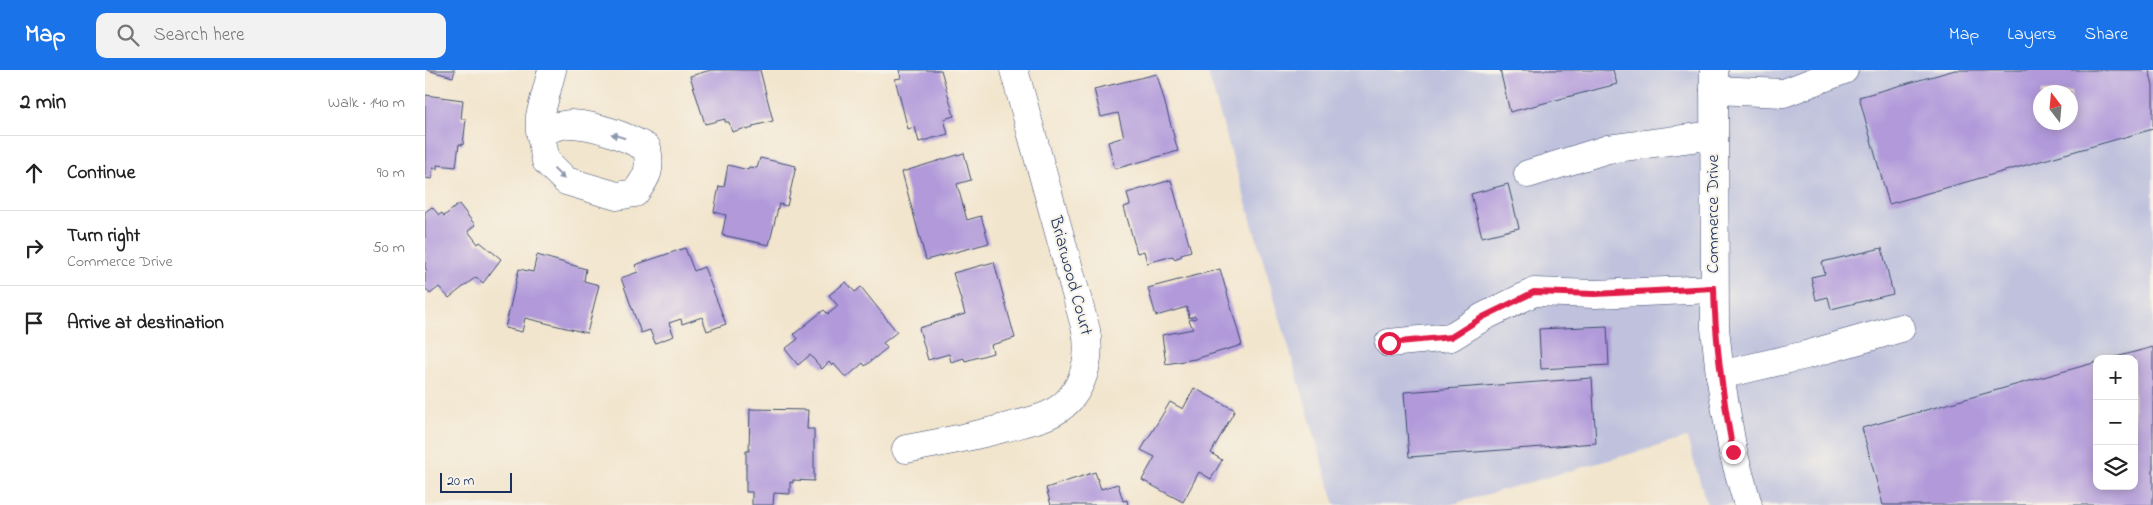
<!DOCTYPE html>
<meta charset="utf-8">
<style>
:root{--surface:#fff;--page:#f2f2f2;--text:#222;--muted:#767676;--line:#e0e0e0;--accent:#1a73e8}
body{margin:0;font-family:"Indie Flower",sans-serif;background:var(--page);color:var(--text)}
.controls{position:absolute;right:15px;bottom:15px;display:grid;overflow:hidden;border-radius:10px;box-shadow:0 2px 12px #0003}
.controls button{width:45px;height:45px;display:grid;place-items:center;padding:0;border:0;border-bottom:1px solid var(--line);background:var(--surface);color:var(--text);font:25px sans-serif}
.compass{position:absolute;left:1608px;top:15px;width:45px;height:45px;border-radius:50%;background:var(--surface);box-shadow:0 2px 12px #0003;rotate:344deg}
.scale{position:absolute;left:15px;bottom:12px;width:72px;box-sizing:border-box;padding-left:5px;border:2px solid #1b2f5e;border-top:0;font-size:14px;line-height:18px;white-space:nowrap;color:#1b2f5e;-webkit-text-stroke:4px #f7f3e8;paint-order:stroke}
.stop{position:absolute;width:15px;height:15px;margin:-11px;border:4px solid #e11d48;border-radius:50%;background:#fff}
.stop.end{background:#e11d48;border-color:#fff;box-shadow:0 1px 5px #0008}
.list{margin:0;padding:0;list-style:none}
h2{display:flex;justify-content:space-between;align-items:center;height:65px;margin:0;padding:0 20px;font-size:21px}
h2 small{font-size:16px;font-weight:400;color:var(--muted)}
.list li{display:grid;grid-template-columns:32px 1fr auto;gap:15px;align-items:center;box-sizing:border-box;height:75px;padding:0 20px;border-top:1px solid var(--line)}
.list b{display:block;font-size:19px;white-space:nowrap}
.list p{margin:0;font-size:16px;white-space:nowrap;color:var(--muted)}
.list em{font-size:16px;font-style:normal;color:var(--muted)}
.icon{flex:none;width:28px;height:28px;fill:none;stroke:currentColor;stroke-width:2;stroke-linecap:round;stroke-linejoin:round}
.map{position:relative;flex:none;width:1728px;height:435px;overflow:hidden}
header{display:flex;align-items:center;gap:30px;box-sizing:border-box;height:70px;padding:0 25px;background:var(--accent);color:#fff}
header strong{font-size:24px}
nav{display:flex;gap:28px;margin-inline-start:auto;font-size:18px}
.search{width:350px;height:45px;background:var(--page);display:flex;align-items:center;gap:12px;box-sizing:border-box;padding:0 18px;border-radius:10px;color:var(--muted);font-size:19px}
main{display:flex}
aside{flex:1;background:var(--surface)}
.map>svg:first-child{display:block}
.industrial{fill:#c0c2dd;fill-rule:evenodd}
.building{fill:#b199da;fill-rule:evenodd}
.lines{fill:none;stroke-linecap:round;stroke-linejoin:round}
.minor-casing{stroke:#3b4a6f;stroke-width:29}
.minor{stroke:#fff;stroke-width:28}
.oneway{fill:#8d97ae}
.route{stroke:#e11d48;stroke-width:6}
.labels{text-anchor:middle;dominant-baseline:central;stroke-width:4;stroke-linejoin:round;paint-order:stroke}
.street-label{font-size:18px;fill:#1b2f5e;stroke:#f7f3e8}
</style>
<header>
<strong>Map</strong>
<div class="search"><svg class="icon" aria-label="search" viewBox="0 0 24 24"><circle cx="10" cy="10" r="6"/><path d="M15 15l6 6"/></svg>Search here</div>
<nav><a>Map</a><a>Layers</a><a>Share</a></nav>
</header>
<main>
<aside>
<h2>2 min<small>Walk · 140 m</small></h2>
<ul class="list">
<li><svg class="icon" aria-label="ahead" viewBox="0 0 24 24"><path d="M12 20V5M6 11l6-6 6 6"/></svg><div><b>Continue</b></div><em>90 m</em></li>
<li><svg class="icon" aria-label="right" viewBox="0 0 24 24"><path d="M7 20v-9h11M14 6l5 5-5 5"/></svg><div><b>Turn right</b><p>Commerce Drive</p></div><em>50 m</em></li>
<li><svg class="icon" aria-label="arrive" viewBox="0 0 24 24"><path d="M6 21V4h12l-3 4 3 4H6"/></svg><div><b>Arrive at destination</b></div></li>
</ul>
</aside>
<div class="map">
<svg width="1728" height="435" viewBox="0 0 1728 435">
<rect width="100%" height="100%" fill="#f7f3e8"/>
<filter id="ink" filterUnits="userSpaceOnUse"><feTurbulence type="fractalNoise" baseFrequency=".02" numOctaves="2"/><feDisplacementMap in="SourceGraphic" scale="10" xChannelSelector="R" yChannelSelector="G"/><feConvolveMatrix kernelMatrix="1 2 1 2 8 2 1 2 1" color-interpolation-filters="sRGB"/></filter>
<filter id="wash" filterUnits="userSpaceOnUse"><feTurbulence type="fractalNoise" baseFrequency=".0096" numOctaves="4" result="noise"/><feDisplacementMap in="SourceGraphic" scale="20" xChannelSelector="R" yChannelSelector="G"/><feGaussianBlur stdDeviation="1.12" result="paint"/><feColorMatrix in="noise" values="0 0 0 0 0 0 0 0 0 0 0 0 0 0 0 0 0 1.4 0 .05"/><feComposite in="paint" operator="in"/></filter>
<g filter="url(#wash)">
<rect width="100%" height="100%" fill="#f2e5cd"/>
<!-- industrial -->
<path class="industrial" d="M782,0H1728V435H1282L1262,368L1024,435H910ZM1616,22H1646V52H1616ZM1672,289H1709V416H1672Z"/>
<g id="blocks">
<!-- building -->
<g class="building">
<polygon points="2,0 30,0 28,7"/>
<polygon points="286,0 335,0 348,51 328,56 328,58 321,60 321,58 307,62 304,52 300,52 300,49 280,54 265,6"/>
<polygon points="474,0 516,0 529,46 519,49 523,64 494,72 490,57 483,59 470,9 476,8"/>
<polygon points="1075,0 1188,0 1192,14 1085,42"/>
<path d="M1530,0H1724L1728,15V59L1464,134L1434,27ZM1616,22H1646V52H1616Z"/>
<polygon points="732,4 753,81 690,99 683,72 699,67 693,43 676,47 669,19"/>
<polygon points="0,25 38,30 36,49 41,49 38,75 34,74 31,97 12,95 12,99 8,98 7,109 0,108"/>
<polygon points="539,83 546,110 532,114 542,150 556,146 564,173 501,190 477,102"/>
<polygon points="335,88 371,96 362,136 354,134 344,175 297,165 301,145 289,142 294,116 299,117 303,95 323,100 324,97 332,98"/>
<polygon points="746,110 766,181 756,184 757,186 749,189 748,186 722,193 719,181 712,183 699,137 705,135 702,123"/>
<polygon points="1083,114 1094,158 1057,167 1046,124"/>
<polygon points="34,134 50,155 43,161 53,174 55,172 76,189 58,213 51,207 24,228 14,217 5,224 0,218 0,203 2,201 0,198 0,142 7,137 14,145 17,143 19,146"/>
<polygon points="260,178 269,201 279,197 301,254 282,261 277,247 257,254 256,249 244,253 249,266 230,273 225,260 216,263 196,208 213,202 210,195"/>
<polygon points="1457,178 1468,224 1406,239 1403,227 1391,230 1386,207 1400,204 1397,192"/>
<polygon points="112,185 161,199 159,211 174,215 162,263 100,248 97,262 80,258 94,199 108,202"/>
<polygon points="569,192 590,268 566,275 568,283 540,291 539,288 526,292 524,284 503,290 494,258 540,244 528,203"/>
<polygon points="795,199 817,275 770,289 741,294 737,265 768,259 764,250 771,248 770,246 764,248 762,237 731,246 723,218"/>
<polygon points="421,212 430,222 436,217 472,262 458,273 462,278 440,296 438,293 421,308 409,294 407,296 404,292 397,299 385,285 373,295 360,279 373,269 369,264 399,240 403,244 413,236 404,225"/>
<polygon points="1182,256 1184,295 1116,299 1114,259"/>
<polygon points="1728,277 1728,435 1458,435 1437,358 1672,292 1672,416 1709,416 1709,289 1687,288"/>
<polygon points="1167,308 1171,373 984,387 979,322"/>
<polygon points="769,318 810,340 786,383 797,390 786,409 774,402 758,432 717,410 730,387 716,380 745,332 758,339"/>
<polygon points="325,339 383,340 382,359 389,359 389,411 368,410 368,413 365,412 365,424 349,423 348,435 327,435 327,422 321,422 321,381 324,381"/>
<polygon points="670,402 676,419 693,414 698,431 702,430 703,435 626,435 621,418"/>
</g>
</g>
</g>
<g filter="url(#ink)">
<use href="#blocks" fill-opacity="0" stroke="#3b4a6f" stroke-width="1"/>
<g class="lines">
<defs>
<g id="minor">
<polyline points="1289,0 1290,258 1295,305 1308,382 1323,435"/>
<polyline points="1289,20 1359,23 1419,0"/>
<path d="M115,61C125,59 136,54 146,54C171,55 200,66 222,78C226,100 223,106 210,123L192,126L141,111L121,91L115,61V46L127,0"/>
<polyline points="1103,104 1183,79 1289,65"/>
<polyline points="964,273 1026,267 1058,247 1109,222 1170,224 1289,219"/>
<polyline points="1295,305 1381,285 1476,258"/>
<path d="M481,379C514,373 546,367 579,358C593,354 609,351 623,345C656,330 667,293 661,260L589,0"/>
</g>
</defs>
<!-- minor casing -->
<use href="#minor" class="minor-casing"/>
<!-- minor -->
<use href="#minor" class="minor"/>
</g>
<!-- one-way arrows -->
<defs><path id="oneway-solid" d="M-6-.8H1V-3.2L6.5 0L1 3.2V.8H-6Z" transform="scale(1.25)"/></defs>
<g class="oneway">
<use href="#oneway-solid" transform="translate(193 66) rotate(-162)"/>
<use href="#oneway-solid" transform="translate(134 104) rotate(44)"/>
</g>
</g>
<g class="lines" filter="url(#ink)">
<!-- route -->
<path class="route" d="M964,273L1026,267L1058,247L1109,222L1170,224L1289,218C1290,274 1298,327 1308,382"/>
</g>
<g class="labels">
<!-- street labels -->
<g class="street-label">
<text transform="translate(1289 144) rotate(-90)">Commerce Drive</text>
<text transform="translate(645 206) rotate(75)">Briarwood Court</text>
</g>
</g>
</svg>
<div class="controls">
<button>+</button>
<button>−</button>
<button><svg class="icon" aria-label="layers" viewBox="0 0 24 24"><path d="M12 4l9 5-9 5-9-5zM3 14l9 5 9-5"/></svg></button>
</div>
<svg class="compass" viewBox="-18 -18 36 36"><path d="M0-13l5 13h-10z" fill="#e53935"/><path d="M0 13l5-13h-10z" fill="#767676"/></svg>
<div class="scale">20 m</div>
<div class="stop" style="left:964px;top:273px"></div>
<div class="stop end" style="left:1308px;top:382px"></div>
</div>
</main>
